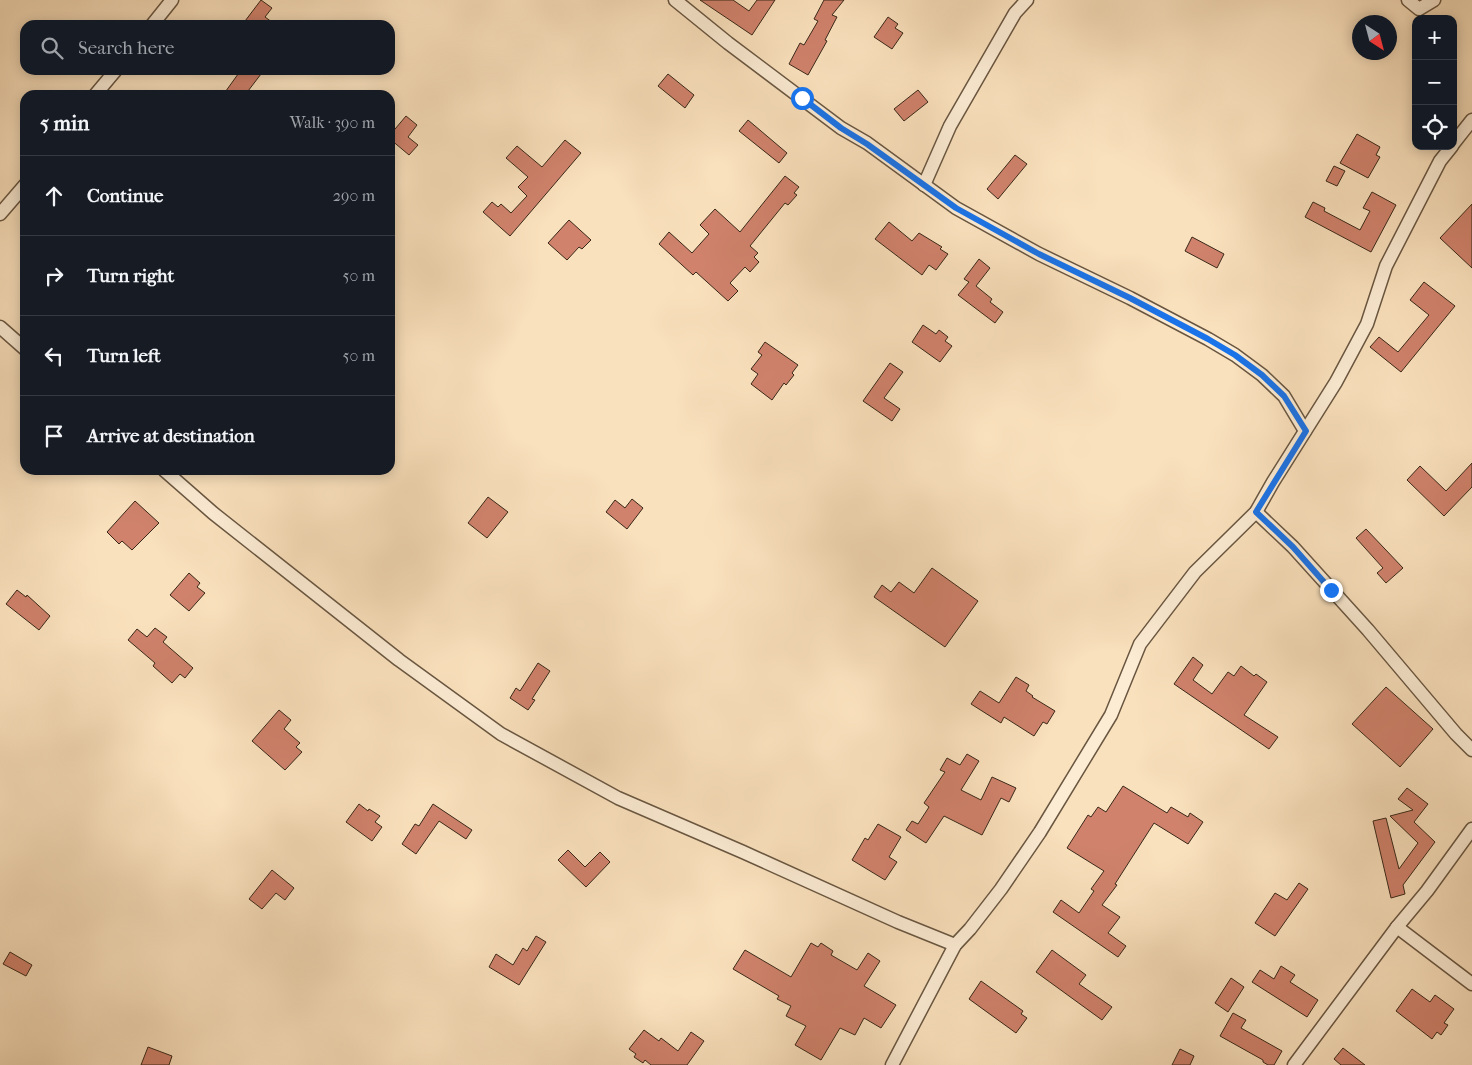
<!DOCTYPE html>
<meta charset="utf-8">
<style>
:root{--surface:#171b24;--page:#20242c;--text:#f1f3f6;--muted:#9ea1a6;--line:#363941}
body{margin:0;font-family:"IM FELL French Canon",serif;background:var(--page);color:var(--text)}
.controls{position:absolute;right:15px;top:15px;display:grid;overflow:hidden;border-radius:10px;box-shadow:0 2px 12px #0003}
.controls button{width:45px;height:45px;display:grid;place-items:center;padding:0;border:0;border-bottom:1px solid var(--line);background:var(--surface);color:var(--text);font:25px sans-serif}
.compass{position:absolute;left:1352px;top:15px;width:45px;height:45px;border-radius:50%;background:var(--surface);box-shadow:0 2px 12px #0003;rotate:144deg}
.stop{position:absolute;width:15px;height:15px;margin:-11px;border:4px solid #1a73e8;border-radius:50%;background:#fff}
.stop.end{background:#1a73e8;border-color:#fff;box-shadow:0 1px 5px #0008}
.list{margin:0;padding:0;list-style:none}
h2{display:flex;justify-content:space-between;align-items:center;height:65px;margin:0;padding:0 20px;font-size:21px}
h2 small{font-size:16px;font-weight:400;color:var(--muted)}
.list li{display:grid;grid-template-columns:32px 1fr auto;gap:15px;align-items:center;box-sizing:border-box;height:80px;padding:0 20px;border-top:1px solid var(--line)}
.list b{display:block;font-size:19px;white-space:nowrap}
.list em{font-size:16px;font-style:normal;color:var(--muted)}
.icon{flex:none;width:28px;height:28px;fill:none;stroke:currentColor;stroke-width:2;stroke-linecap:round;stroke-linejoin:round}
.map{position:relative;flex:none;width:1472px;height:1065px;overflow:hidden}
.search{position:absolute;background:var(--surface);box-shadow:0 2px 12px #0003;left:20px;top:20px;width:375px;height:55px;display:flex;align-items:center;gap:12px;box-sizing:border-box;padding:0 18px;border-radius:15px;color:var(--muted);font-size:19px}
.panel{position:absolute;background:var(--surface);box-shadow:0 2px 12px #0003;left:20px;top:90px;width:375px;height:385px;border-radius:15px}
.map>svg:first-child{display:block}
.building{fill:#d0826c;stroke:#392818}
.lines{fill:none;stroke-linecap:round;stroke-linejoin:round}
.street-casing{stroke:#695641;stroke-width:15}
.street{stroke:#fcecd4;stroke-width:12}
.route{stroke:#1a73e8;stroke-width:6}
</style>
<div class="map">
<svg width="1472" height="1065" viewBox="0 0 1472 1065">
<rect width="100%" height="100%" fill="#fae1bd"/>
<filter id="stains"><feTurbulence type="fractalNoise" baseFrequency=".004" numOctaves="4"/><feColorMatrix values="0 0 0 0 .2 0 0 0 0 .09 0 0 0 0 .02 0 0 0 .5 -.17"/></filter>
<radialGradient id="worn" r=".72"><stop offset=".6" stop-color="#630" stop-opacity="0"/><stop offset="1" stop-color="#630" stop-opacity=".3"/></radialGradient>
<!-- building -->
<g class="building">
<polygon points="261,0 272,8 265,17 276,25 242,25"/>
<polygon points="700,0 733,0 749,11 757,0 775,0 752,35"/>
<polygon points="824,0 844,0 832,15 837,17 825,40 827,41 808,75 789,64 800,43 804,45 818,21 814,19"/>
<polygon points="888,17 898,24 895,28 903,33 892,49 874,37"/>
<polygon points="241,70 264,70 245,95 223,95"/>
<polygon points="668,74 694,95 685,108 658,86"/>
<polygon points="918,90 928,102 904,121 894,109"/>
<polygon points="406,116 417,125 408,137 418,145 409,155 390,139 390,135"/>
<polygon points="748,120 787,153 779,163 739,131"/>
<polygon points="1357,134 1380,147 1376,155 1380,157 1368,178 1340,163"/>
<polygon points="565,140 581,153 510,236 483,212 492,202 498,207 501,204 511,213 527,196 518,187 528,177 506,158 517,146 542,167"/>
<polygon points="1015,155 1027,164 998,199 987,189"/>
<polygon points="1334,166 1345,171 1337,186 1326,181"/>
<polygon points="785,176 799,187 794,193 797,195 788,205 785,203 750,246 758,253 754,257 759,262 750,272 745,267 730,283 738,291 728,301 696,272 693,275 659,244 669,232 692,253 709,234 700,225 715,209 740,232"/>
<polygon points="1372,192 1396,205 1371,252 1305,217 1313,202 1325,208 1324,211 1360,230 1370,211 1363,208"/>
<polygon points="1472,204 1472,268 1440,238"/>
<polygon points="569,220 591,240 582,249 579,247 567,260 548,243"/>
<polygon points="889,222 912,241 919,233 942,247 940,249 948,254 936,270 929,265 922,275 875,239"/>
<polygon points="1192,237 1224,254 1217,268 1185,251"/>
<polygon points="979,259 990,268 976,286 992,299 990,302 1003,312 995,323 958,295 969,282 964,279"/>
<polygon points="1424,282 1455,306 1401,372 1370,347 1379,337 1398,352 1429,315 1410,300"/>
<polygon points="923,325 936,334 939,330 948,337 945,341 952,346 940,362 912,342"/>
<polygon points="765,342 798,365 792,373 794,375 786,385 784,383 772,400 751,384 758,374 751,369 762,355 758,352"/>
<polygon points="890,363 903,372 884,398 900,409 892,421 863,401"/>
<polygon points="1472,463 1472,487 1444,516 1407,480 1420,466 1446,491"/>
<polygon points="488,497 508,512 487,538 468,523"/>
<polygon points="632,499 643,508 627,529 606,512 615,500 625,508"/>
<polygon points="135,501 159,523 132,550 122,541 119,544 107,532"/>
<polygon points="1366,529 1403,568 1386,583 1377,573 1383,568 1356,538"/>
<polygon points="932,568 978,601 945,647 874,597 882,585 891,592 899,582 914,593"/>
<polygon points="189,573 200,583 197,587 205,593 189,611 170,595"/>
<polygon points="17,590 26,597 27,595 50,616 39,630 6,604"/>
<polygon points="155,628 167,637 163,642 193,668 185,678 180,674 172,683 153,666 155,663 128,640 137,629 147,637"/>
<polygon points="1193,657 1203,665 1193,680 1212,694 1228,672 1234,676 1241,666 1254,676 1256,674 1267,682 1244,715 1278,737 1269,749 1174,684"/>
<polygon points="538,663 550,671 532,699 535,700 528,710 510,698 516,688 520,691"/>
<polygon points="1016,677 1029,685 1026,691 1033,696 1032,697 1055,711 1047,724 1043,722 1034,736 1004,717 1001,723 971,704 980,691 999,703"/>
<polygon points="1386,687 1433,729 1400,767 1352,724"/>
<polygon points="279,710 291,720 284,729 300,743 296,747 302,752 285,770 252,741"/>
<polygon points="967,754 979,761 961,790 981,800 992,777 1016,788 1009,802 1001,798 982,835 944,816 926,843 906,830 912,821 918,824 929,807 924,803 945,772 940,770 947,758 960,765"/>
<polygon points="1123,786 1167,813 1171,807 1188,817 1190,813 1203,822 1188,844 1154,823 1115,884 1117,885 1102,905 1120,917 1108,933 1126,946 1118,957 1053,912 1061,900 1079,913 1094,891 1091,889 1104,871 1067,848 1088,815 1091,817 1098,807 1106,812"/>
<polygon points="1407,788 1428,804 1414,822 1435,842 1403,885 1405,894 1391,898 1373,821 1386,818 1399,869 1418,843 1390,816 1413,810 1398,799"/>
<polygon points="359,804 368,811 369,809 380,816 375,822 382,827 372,841 346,822"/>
<polygon points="433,804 472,830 466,839 439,821 416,854 402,844 415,824 419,826"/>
<polygon points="878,824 901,837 889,857 897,862 885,880 852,860 865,838 868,840"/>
<polygon points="568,850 585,867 600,852 610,862 586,887 558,860"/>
<polygon points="272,870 294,888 285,900 276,893 262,909 249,899"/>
<polygon points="1299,883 1308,889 1275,936 1255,923 1275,893 1287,900"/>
<polygon points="536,936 546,942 519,985 489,967 496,954 513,965 523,948 527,951"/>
<polygon points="811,943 818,947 821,943 833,951 831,955 857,970 868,953 880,961 864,986 896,1005 881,1028 864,1018 855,1035 840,1028 821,1060 795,1045 806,1026 786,1016 791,1006 777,999 779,996 733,969 745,950 791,977"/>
<polygon points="1052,950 1086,975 1079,984 1112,1007 1102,1020 1036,972"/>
<polygon points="10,952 32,965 26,976 3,964"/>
<polygon points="1281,966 1295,975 1290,982 1318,1000 1307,1017 1252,982 1260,970 1274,979"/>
<polygon points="1231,978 1244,987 1228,1012 1215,1003"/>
<polygon points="981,981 1023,1011 1021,1014 1027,1018 1016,1033 969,999"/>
<polygon points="1412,989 1430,1002 1435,995 1454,1009 1444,1023 1448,1025 1441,1035 1437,1032 1432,1039 1396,1011"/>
<polygon points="1233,1013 1246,1020 1241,1028 1282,1051 1274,1065 1268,1065 1263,1062 1263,1060 1220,1036"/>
<polygon points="644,1030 659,1041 661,1038 678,1051 691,1032 704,1041 687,1065 651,1065 645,1060 643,1063 634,1057 636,1054 629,1049"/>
<polygon points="148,1047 172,1056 169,1065 141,1065"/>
<polygon points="1343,1048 1365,1065 1341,1065 1334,1059"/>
<polygon points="1180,1049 1194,1056 1190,1065 1172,1065"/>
</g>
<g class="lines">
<defs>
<g id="street">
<polyline points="675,0 728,43 841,128 867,143 956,208 1039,254 1130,298 1208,339 1235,355 1262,375 1284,396 1305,431"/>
<polyline points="1408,0 1419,9 1434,0"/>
<polyline points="152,25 172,0"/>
<polyline points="95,95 116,70"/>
<polyline points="1453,144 1472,120"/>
<polyline points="924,185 950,126 1015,13 1027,0"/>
<polyline points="0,214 25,185"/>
<polyline points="0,327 25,349"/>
<polyline points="164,470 213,513 399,660 501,734 618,798 743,852 898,922 955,945"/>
<polyline points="1256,512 1293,547 1368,630 1456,734 1472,750"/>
<polyline points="1397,927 1472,984"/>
<polyline points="892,1065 955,945 970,929 1001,889 1040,832 1111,715 1140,644 1195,572 1256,512 1273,482 1336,382 1367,324 1386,266 1440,161 1452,146"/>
<polyline points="1294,1065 1397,927 1427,891 1472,829"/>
</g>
</defs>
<!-- street casing -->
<use href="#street" class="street-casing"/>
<!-- street -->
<use href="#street" class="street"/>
</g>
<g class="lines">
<!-- route -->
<polyline class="route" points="802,98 841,128 867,144 956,208 1039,254 1130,298 1208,339 1235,355 1262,375 1284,396 1306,431 1256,512 1293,547 1331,590"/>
</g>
<rect width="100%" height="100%" filter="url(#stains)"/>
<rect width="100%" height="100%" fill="url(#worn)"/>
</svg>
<div class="controls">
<button>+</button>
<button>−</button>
<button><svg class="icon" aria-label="locate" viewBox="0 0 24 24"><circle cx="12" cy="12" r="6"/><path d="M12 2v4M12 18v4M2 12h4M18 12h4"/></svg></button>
</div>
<svg class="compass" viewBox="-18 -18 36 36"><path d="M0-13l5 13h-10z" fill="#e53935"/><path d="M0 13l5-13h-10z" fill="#9ea1a6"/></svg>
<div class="stop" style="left:802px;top:98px"></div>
<div class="stop end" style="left:1331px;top:590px"></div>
<div class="search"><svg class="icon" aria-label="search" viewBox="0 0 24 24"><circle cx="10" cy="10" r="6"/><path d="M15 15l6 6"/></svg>Search here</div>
<section class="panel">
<h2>5 min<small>Walk · 390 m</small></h2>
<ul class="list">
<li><svg class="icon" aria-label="ahead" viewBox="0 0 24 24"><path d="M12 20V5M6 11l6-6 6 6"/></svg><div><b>Continue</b></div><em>290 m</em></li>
<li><svg class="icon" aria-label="right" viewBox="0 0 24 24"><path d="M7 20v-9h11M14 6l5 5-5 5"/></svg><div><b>Turn right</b></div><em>50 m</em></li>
<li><svg class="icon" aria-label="left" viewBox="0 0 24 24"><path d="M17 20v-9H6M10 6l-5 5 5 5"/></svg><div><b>Turn left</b></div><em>50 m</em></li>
<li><svg class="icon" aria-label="arrive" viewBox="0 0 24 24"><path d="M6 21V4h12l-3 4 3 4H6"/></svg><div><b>Arrive at destination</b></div></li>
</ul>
</section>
</div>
